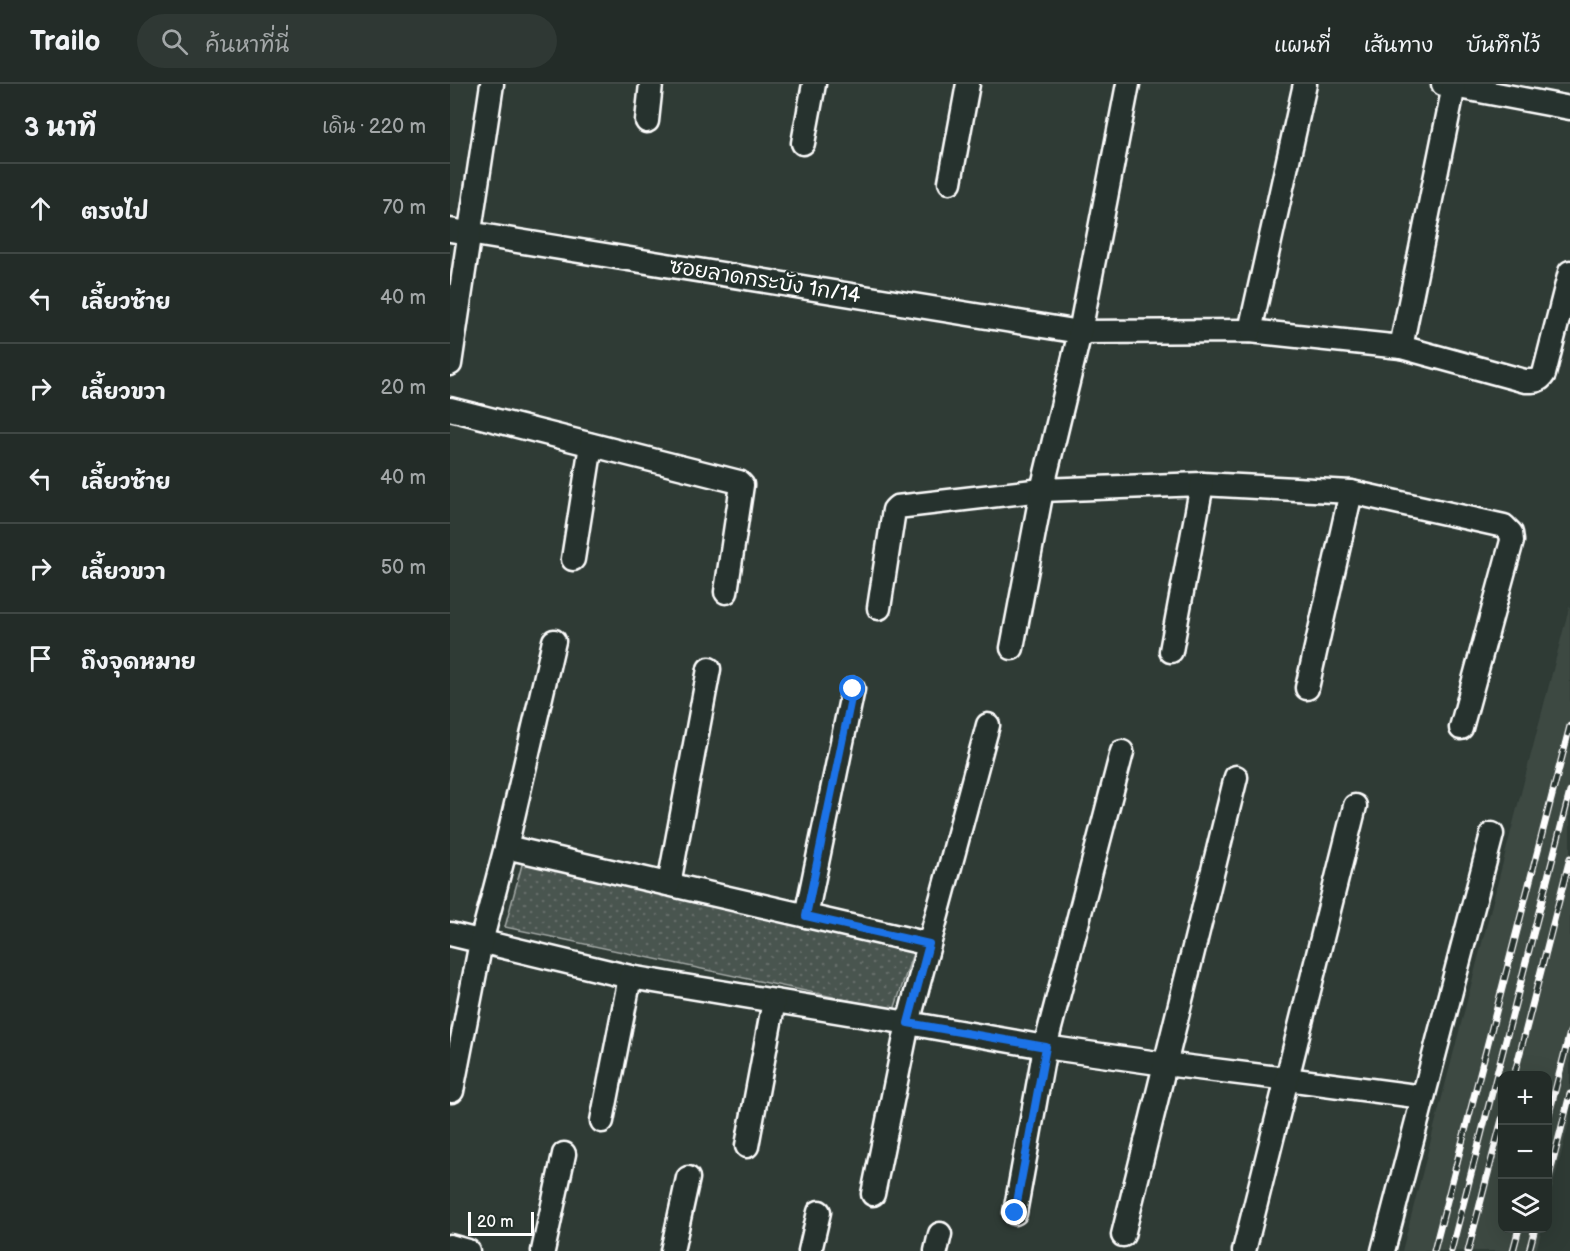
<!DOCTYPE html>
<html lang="th">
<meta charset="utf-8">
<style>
:root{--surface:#232c28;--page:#2f3834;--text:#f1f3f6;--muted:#a3a7a8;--line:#404845}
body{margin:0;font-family:"Balsamiq Sans","Playpen Sans Thai",sans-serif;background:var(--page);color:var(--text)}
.controls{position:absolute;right:18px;bottom:18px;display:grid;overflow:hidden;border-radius:12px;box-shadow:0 6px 24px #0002}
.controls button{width:54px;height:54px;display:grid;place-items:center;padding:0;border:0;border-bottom:2px solid var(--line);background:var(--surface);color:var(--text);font:30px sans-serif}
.scale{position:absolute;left:18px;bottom:15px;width:66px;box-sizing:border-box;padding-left:6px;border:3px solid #fff;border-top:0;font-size:16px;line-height:21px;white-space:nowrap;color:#fff;-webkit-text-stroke:4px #26332d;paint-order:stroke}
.stop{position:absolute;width:18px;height:18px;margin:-14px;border:4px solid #1a73e8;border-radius:50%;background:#fff}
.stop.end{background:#1a73e8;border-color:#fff;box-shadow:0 2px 6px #0008}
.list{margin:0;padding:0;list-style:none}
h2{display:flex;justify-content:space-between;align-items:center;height:78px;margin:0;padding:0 24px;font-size:26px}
h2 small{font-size:20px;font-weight:400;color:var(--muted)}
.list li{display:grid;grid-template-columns:39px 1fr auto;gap:18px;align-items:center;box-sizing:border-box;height:90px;padding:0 24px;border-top:2px solid var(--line)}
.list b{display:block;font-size:22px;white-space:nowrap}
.list em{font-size:20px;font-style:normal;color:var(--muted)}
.icon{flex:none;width:33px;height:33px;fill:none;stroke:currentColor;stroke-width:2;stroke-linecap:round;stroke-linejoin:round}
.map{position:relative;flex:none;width:1120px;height:1167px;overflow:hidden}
header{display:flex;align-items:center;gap:36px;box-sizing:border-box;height:84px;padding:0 30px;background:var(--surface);border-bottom:2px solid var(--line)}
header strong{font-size:28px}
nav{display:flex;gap:33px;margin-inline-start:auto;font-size:21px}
.search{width:420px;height:54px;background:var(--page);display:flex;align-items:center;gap:15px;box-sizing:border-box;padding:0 21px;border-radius:33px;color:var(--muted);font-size:22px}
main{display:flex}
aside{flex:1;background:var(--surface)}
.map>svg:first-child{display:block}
.built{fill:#3c4842}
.garden{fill:url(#garden-dots);stroke:#a4aaa7;stroke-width:1.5}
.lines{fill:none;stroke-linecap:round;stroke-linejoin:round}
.minor-casing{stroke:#fff;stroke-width:27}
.minor{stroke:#26332d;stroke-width:22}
.rail-casing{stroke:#fff;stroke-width:7}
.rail{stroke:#26332d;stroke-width:4.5;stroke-dasharray:14;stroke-linecap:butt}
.route{stroke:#1a73e8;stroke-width:8}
.labels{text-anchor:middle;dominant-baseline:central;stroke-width:4.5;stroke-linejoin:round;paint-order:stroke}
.street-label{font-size:21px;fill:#fff;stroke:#26332d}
</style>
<header>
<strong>Trailo</strong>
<div class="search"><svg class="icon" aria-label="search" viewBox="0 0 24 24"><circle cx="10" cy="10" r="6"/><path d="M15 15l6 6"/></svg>ค้นหาที่นี่</div>
<nav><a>แผนที่</a><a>เส้นทาง</a><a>บันทึกไว้</a></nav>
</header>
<main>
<aside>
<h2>3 นาที<small>เดิน · 220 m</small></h2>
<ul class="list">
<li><svg class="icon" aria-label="ahead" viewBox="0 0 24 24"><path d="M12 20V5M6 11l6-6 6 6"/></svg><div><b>ตรงไป</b></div><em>70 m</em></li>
<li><svg class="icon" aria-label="left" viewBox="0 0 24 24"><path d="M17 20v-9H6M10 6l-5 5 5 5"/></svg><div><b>เลี้ยวซ้าย</b></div><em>40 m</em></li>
<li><svg class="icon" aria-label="right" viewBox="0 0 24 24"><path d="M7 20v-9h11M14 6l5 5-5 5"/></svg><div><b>เลี้ยวขวา</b></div><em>20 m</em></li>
<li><svg class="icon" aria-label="left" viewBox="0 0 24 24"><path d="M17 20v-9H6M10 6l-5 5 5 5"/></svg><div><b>เลี้ยวซ้าย</b></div><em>40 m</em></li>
<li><svg class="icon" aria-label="right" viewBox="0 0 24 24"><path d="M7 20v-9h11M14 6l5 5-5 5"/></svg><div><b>เลี้ยวขวา</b></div><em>50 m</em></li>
<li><svg class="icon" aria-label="arrive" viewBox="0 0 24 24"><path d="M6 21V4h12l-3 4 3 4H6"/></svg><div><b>ถึงจุดหมาย</b></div></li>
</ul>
</aside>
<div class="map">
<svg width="1120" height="1167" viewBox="0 0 1120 1167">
<defs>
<pattern id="garden-dots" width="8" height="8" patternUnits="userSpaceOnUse" patternTransform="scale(1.5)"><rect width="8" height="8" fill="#4a544f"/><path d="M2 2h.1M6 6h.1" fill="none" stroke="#656e69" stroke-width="1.8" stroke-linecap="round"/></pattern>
</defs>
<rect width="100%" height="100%" fill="#2f3b35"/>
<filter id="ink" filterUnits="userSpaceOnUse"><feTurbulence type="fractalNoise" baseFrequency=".0167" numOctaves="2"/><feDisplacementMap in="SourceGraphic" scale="12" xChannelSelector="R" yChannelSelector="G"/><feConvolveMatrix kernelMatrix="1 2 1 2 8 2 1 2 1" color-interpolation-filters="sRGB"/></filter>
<g filter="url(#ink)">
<!-- built -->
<polygon class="built" points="1120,520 1120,1035 1098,1121 1098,992 1052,992 1052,1144 1092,1145 1086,1167 952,1167"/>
<!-- garden -->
<polygon class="garden" points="73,777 464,866 444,926 55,843"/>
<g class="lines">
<defs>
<g id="minor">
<polyline points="993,0 1120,24"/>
<polyline points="197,37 201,0"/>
<polyline points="353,59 364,0"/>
<polyline points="500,98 518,0"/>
<path d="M0,146L630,248L800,247L951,263L1075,297C1084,297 1089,298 1094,290L1120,188"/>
<polyline points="800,247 855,0"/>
<polyline points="951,263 1004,2"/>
<polyline points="0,280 42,0"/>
<polyline points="0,325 289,398 292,401 276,508"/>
<polyline points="123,475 141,361"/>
<polyline points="429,524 444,426 447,423 592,406 752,400 901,408 1054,442 1061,449 1062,457 1011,644"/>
<polyline points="562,564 592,406 630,248 678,0"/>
<polyline points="721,567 752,400"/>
<polyline points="857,604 901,408"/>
<polyline points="56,763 479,860"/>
<polyline points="219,800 259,585"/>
<polyline points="356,832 403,605"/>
<polyline points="0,850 180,893 458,939 595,963 715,980 837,995 973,1013"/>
<polyline points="2,1007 31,858 56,763 104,557"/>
<polyline points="152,1037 180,893"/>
<polyline points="297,1062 324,917"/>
<polyline points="423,1110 458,939 538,641"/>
<polyline points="565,1129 595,963 672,668"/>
<polyline points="673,1151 786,693"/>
<polyline points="0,1162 18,1167"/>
<polyline points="93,1167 114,1070"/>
<polyline points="222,1167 238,1094"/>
<polyline points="360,1167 369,1128"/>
<polyline points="486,1167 490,1150"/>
<polyline points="794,1167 905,722"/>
<polyline points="933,1167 1042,750"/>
</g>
</defs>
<!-- minor casing -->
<use href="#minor" class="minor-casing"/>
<!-- minor -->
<use href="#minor" class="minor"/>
<defs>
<g id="rail">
<polyline points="1064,992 1120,774"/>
<polyline points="1098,1034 1120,948"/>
<polyline points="1098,1097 1120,1010"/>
<polyline points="984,1167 1120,642"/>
<polyline points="1001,1167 1120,708"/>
<polyline points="1018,1167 1052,1035"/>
<polyline points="1063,1167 1069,1144"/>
<polyline points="1079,1167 1085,1144"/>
</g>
</defs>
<!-- rail casing -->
<use href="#rail" class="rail-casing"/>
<!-- rail -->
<use href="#rail" class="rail"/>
</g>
</g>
<g class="lines" filter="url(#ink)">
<!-- route -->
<polyline class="route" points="403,605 356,832 479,860 458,939 596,963 565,1129"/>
</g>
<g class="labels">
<!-- street labels -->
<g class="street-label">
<text transform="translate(315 197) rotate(9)">ซอยลาดกระบัง 1ก/14</text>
</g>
</g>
</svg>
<div class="controls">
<button>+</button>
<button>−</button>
<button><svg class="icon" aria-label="layers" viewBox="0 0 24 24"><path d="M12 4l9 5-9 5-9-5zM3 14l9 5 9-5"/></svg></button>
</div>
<div class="scale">20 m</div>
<div class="stop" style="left:403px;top:605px"></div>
<div class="stop end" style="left:565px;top:1129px"></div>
</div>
</main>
